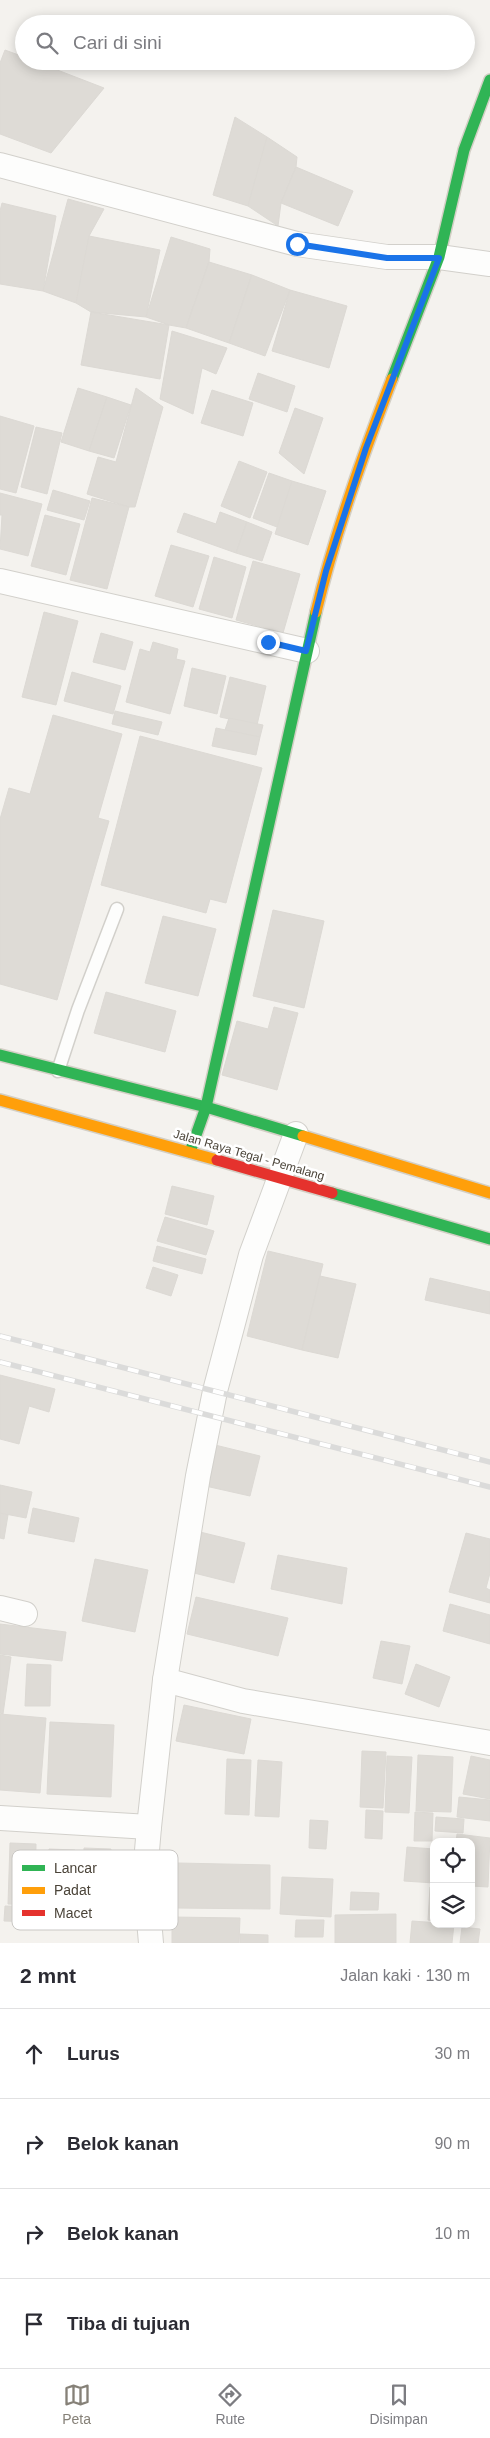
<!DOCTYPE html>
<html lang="id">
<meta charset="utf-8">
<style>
:root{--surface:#fff;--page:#f2f2f3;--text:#2b2b33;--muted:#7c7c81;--line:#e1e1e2;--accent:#868178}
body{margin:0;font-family:Helvetica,sans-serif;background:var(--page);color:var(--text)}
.controls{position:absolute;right:15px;bottom:15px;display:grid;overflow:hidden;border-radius:10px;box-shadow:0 2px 12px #0003}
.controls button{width:45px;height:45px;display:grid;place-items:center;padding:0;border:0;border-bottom:1px solid var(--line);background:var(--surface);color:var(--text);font:25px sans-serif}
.stop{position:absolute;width:15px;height:15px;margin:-11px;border:4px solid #1a73e8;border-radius:50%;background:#fff}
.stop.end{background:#1a73e8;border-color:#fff;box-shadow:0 1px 5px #0008}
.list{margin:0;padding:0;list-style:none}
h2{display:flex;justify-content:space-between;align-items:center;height:65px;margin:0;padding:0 20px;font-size:21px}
h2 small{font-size:16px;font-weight:400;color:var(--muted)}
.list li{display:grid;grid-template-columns:32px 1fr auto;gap:15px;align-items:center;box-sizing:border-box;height:90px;padding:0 20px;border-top:1px solid var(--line)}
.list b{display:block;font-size:19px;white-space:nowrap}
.list em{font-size:16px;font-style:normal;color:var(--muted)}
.icon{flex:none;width:28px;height:28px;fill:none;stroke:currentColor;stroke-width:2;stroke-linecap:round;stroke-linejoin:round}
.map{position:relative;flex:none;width:490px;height:1943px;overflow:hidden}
.search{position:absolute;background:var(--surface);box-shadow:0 2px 12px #0003;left:15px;right:15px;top:15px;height:55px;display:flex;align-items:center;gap:12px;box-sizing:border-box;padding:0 18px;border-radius:28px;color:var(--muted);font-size:19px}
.sheet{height:425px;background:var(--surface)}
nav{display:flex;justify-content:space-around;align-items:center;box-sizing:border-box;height:70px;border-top:1px solid var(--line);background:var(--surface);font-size:14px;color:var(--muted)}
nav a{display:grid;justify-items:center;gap:2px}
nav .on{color:var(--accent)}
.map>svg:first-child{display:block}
.building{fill:#dedbd6;stroke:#dcd9d4}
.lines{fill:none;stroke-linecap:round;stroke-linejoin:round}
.lane-casing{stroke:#d2d0cb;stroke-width:15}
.street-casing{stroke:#d2d0cb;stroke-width:26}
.fast-casing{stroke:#d3cfc5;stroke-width:14}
.slow-casing{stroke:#d3cfc5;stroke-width:14}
.jam-casing{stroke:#d3cfc5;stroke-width:14}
.lane{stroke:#fdfdfc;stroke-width:12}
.street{stroke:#fdfdfc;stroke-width:24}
.fast{stroke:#30b455;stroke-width:11}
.slow{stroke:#ff9f0a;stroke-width:11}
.jam{stroke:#e5322d;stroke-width:11}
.rail-casing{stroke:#dbdbda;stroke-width:5.5}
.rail{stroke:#fff;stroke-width:4;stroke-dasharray:11;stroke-linecap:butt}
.route{stroke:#1a73e8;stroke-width:6}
.labels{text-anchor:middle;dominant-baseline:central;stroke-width:5;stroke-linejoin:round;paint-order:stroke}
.street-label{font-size:12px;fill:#4b4439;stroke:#fff}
.key{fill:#fff;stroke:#c9c7c4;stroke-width:1}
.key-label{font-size:14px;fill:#4b4439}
</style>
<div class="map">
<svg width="490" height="1943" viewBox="0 0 490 1943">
<rect width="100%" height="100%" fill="#f4f2ee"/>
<!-- building -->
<g class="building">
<polygon points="5,50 24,57 24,61 34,61 104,88 51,153 0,134 0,63"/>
<polygon points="235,117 267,137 248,206 213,195"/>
<polygon points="267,137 297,157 296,167 281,203 278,226 248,206"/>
<polygon points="296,167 353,191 338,226 281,203"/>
<polygon points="68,199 104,209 89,236 76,303 43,291"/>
<polygon points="2,203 56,216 43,291 0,284 0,211"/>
<polygon points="89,236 160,250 146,317 91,312 76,303"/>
<polygon points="171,237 210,249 209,262 186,328 169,325 146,317"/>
<polygon points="209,262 252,275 229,343 186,328"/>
<polygon points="252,275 290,290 265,356 229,343"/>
<polygon points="290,290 347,306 329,368 272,351"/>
<polygon points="91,312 169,325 160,379 81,365"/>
<polygon points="172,331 227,348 216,374 202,368 193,414 160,399"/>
<polygon points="258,373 295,386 287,412 249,399"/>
<polygon points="78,388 107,397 89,451 61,442"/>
<polygon points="136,388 163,407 135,507 129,507 87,494 98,457 116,462"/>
<polygon points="212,390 253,403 243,436 201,423"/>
<polygon points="107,397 131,405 114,458 89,451"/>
<polygon points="295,408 323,418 304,474 279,453"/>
<polygon points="0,416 34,426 16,493 0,489"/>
<polygon points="36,427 62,433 47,494 21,487"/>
<polygon points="239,461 267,472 250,518 221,506"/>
<polygon points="269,473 292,481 277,527 253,518"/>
<polygon points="292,481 326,491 308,545 275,534"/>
<polygon points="53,490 90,501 84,520 47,510"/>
<polygon points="0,493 42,504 28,556 0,549 2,515 0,515"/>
<polygon points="92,498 129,507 107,589 70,580"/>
<polygon points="220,512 247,522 236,553 177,532 184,513 216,524"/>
<polygon points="45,515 80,524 66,575 31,566"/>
<polygon points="247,522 272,532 262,561 236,553"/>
<polygon points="171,545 209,556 193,607 155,596"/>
<polygon points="214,557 246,567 232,618 199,609"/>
<polygon points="253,561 300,574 283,633 236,620"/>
<polygon points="44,612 78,621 56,705 22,697"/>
<polygon points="101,633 133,642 125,670 93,662"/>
<polygon points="153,642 178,649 176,659 185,661 170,714 126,702 140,649 150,652"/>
<polygon points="192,668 226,676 217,714 184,706"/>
<polygon points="72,672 121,686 113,714 64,701"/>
<polygon points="230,677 266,686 257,725 220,717"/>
<polygon points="115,711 162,722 158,735 112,724"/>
<polygon points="53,715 122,734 98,818 109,821 57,1000 0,984 0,819 9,788 30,794"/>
<polygon points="229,718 263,725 260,737 225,730"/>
<polygon points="216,728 260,737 256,755 212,746"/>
<polygon points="140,736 262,768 226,903 210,899 206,913 101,885"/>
<polygon points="273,910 324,921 304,1008 253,996"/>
<polygon points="163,916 216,929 198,996 145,983"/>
<polygon points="106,992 176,1011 165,1052 94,1033"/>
<polygon points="274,1007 298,1013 277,1090 222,1075 237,1021 268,1029"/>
<polygon points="172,1186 214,1196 207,1225 165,1214"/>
<polygon points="165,1217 214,1231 206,1255 157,1241"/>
<polygon points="157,1246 206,1259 202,1274 153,1261"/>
<polygon points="268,1251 323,1264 302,1350 247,1336"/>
<polygon points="153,1267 178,1275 171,1296 146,1288"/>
<polygon points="320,1276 356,1284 338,1358 302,1350"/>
<polygon points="430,1278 490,1292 490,1314 425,1300"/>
<polygon points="0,1375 55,1389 49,1412 29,1406 19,1444 0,1439"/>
<polygon points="211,1444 260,1456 250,1496 201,1485"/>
<polygon points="0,1485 32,1492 26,1518 0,1513"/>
<polygon points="33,1508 79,1518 74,1542 28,1533"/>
<polygon points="0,1513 8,1515 4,1539 0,1538"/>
<polygon points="196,1531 245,1543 234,1583 186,1571"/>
<polygon points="466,1533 490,1539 490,1573 486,1588 490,1590 490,1603 449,1592"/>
<polygon points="278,1555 347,1568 342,1604 271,1589"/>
<polygon points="95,1559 148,1570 135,1632 82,1621"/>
<polygon points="196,1597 288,1618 278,1656 187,1634"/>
<polygon points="450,1604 490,1615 490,1644 443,1631"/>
<polygon points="0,1624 66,1632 62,1661 0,1654"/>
<polygon points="381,1641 410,1646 402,1684 373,1678"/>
<polygon points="0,1655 11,1657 3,1714 0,1713"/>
<polygon points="27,1664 51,1665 50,1706 25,1706"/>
<polygon points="416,1664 450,1677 439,1707 405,1694"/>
<polygon points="184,1705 251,1719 244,1754 176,1741"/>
<polygon points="0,1714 46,1718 40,1793 0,1790"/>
<polygon points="50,1722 114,1725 111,1797 47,1794"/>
<polygon points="362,1751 386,1752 383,1808 360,1807"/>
<polygon points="418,1755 453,1757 451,1812 416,1811"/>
<polygon points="387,1756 412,1757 409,1813 385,1812"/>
<polygon points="471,1756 490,1760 490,1799 463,1794"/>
<polygon points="227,1759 251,1760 249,1815 225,1814"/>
<polygon points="258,1760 282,1762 279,1817 255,1816"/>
<polygon points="459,1797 490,1800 490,1821 457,1817"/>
<polygon points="366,1810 383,1811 382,1839 365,1838"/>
<polygon points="415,1812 433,1813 432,1841 414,1841"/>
<polygon points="436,1817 464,1819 463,1833 435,1831"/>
<polygon points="310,1820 328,1821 326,1849 309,1848"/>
<polygon points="457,1834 490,1838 488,1887 471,1886 471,1842 456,1842"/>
<polygon points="10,1843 36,1844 35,1905 8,1904"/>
<polygon points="407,1847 434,1849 434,1883 404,1881"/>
<polygon points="84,1848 111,1849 109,1912 82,1911"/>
<polygon points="49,1849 75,1850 73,1913 47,1912"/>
<polygon points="178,1863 270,1865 270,1909 176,1908"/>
<polygon points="282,1877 333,1879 331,1917 280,1914"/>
<polygon points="430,1887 434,1887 434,1921 428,1920"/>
<polygon points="351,1892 379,1893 378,1910 350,1910"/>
<polygon points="5,1906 43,1907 42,1922 4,1921"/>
<polygon points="396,1914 396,1943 335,1943 335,1915"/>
<polygon points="172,1917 240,1918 239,1943 172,1943"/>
<polygon points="296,1920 324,1920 323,1937 295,1937"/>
<polygon points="412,1921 454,1924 452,1943 410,1943"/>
<polygon points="462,1927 480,1929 478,1943 460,1943"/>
<polygon points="240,1934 268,1935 268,1943 240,1943"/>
</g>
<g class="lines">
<defs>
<polyline id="lane" points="58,1071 78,1010 117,909"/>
<g id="street">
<polyline points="0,165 297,244 387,257 439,257 490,264"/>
<polyline points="0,581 307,651"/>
<polyline points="0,1608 25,1614"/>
<polyline points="165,1680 243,1701 490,1743"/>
<polyline points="0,1818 149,1827"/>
<polyline points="151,1943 145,1874 149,1827 165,1680 198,1476 215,1391 251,1255 296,1134"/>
</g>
<g id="fast">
<polyline points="392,379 439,257 464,150 490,80"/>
<polyline points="0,1055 206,1107 303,1136"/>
<polyline points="190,1152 206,1107 316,612"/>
<polyline points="332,1193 490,1239"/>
</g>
<g id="slow">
<path d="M316,612C335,533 363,455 392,379"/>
<polyline points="0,1100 217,1160"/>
<polyline points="303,1136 490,1193"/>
</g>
<polyline id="jam" points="217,1160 332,1193"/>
</defs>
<!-- lane casing -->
<use href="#lane" class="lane-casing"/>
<!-- street casing -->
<use href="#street" class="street-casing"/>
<!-- fast casing -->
<use href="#fast" class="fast-casing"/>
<!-- slow casing -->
<use href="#slow" class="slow-casing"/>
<!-- jam casing -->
<use href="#jam" class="jam-casing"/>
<!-- lane -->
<use href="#lane" class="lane"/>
<!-- street -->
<use href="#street" class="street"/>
<!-- fast -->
<use href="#fast" class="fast"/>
<!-- slow -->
<use href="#slow" class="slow"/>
<!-- jam -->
<use href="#jam" class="jam"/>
<defs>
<g id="rail">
<polyline points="0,1336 490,1462"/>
<polyline points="0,1362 490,1487"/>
</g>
</defs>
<!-- rail casing -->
<use href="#rail" class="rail-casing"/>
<!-- rail -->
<use href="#rail" class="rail"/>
</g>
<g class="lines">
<!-- route -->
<polyline class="route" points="268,642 306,651 326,571 366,448 439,258 387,258 297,244"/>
</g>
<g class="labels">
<!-- street labels -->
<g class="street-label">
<text transform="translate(249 1155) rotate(16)">Jalan Raya Tegal - Pemalang</text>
</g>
</g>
<!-- legend -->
<rect x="12" y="1850" width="166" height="80" rx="8" class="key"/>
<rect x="22" y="1865" width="23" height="6" fill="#30b455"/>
<rect x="22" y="1887" width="23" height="7" fill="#ff9f0a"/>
<rect x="22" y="1910" width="23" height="6" fill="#e5322d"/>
<g class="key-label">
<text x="54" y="1873">Lancar</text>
<text x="54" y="1895">Padat</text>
<text x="54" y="1918">Macet</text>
</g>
</svg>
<div class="controls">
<button><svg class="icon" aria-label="locate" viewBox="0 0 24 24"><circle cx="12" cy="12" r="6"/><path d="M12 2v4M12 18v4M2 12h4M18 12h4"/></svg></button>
<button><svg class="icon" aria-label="layers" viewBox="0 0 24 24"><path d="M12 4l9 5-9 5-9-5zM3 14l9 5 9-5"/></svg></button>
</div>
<div class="stop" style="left:297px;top:244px"></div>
<div class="stop end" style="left:268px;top:642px"></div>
<div class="search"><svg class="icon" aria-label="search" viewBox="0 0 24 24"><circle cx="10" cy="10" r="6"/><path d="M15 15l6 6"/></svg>Cari di sini</div>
</div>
<section class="sheet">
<h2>2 mnt<small>Jalan kaki · 130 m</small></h2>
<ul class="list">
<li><svg class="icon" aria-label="ahead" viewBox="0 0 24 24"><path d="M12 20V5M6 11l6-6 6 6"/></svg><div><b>Lurus</b></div><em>30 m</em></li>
<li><svg class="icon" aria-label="right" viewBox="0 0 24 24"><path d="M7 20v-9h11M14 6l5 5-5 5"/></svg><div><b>Belok kanan</b></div><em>90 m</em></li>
<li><svg class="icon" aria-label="right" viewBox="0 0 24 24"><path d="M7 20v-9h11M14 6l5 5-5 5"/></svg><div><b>Belok kanan</b></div><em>10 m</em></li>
<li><svg class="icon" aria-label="arrive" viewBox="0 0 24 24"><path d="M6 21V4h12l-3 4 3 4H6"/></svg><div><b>Tiba di tujuan</b></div></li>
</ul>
</section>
<nav>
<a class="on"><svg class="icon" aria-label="map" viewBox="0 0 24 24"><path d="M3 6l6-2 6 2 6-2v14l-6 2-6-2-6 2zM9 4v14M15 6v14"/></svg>Peta</a>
<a><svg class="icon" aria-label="directions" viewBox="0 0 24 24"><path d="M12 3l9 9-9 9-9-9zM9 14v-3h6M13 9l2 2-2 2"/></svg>Rute</a>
<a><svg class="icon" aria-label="saved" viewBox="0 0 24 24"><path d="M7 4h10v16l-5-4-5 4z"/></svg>Disimpan</a>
</nav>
